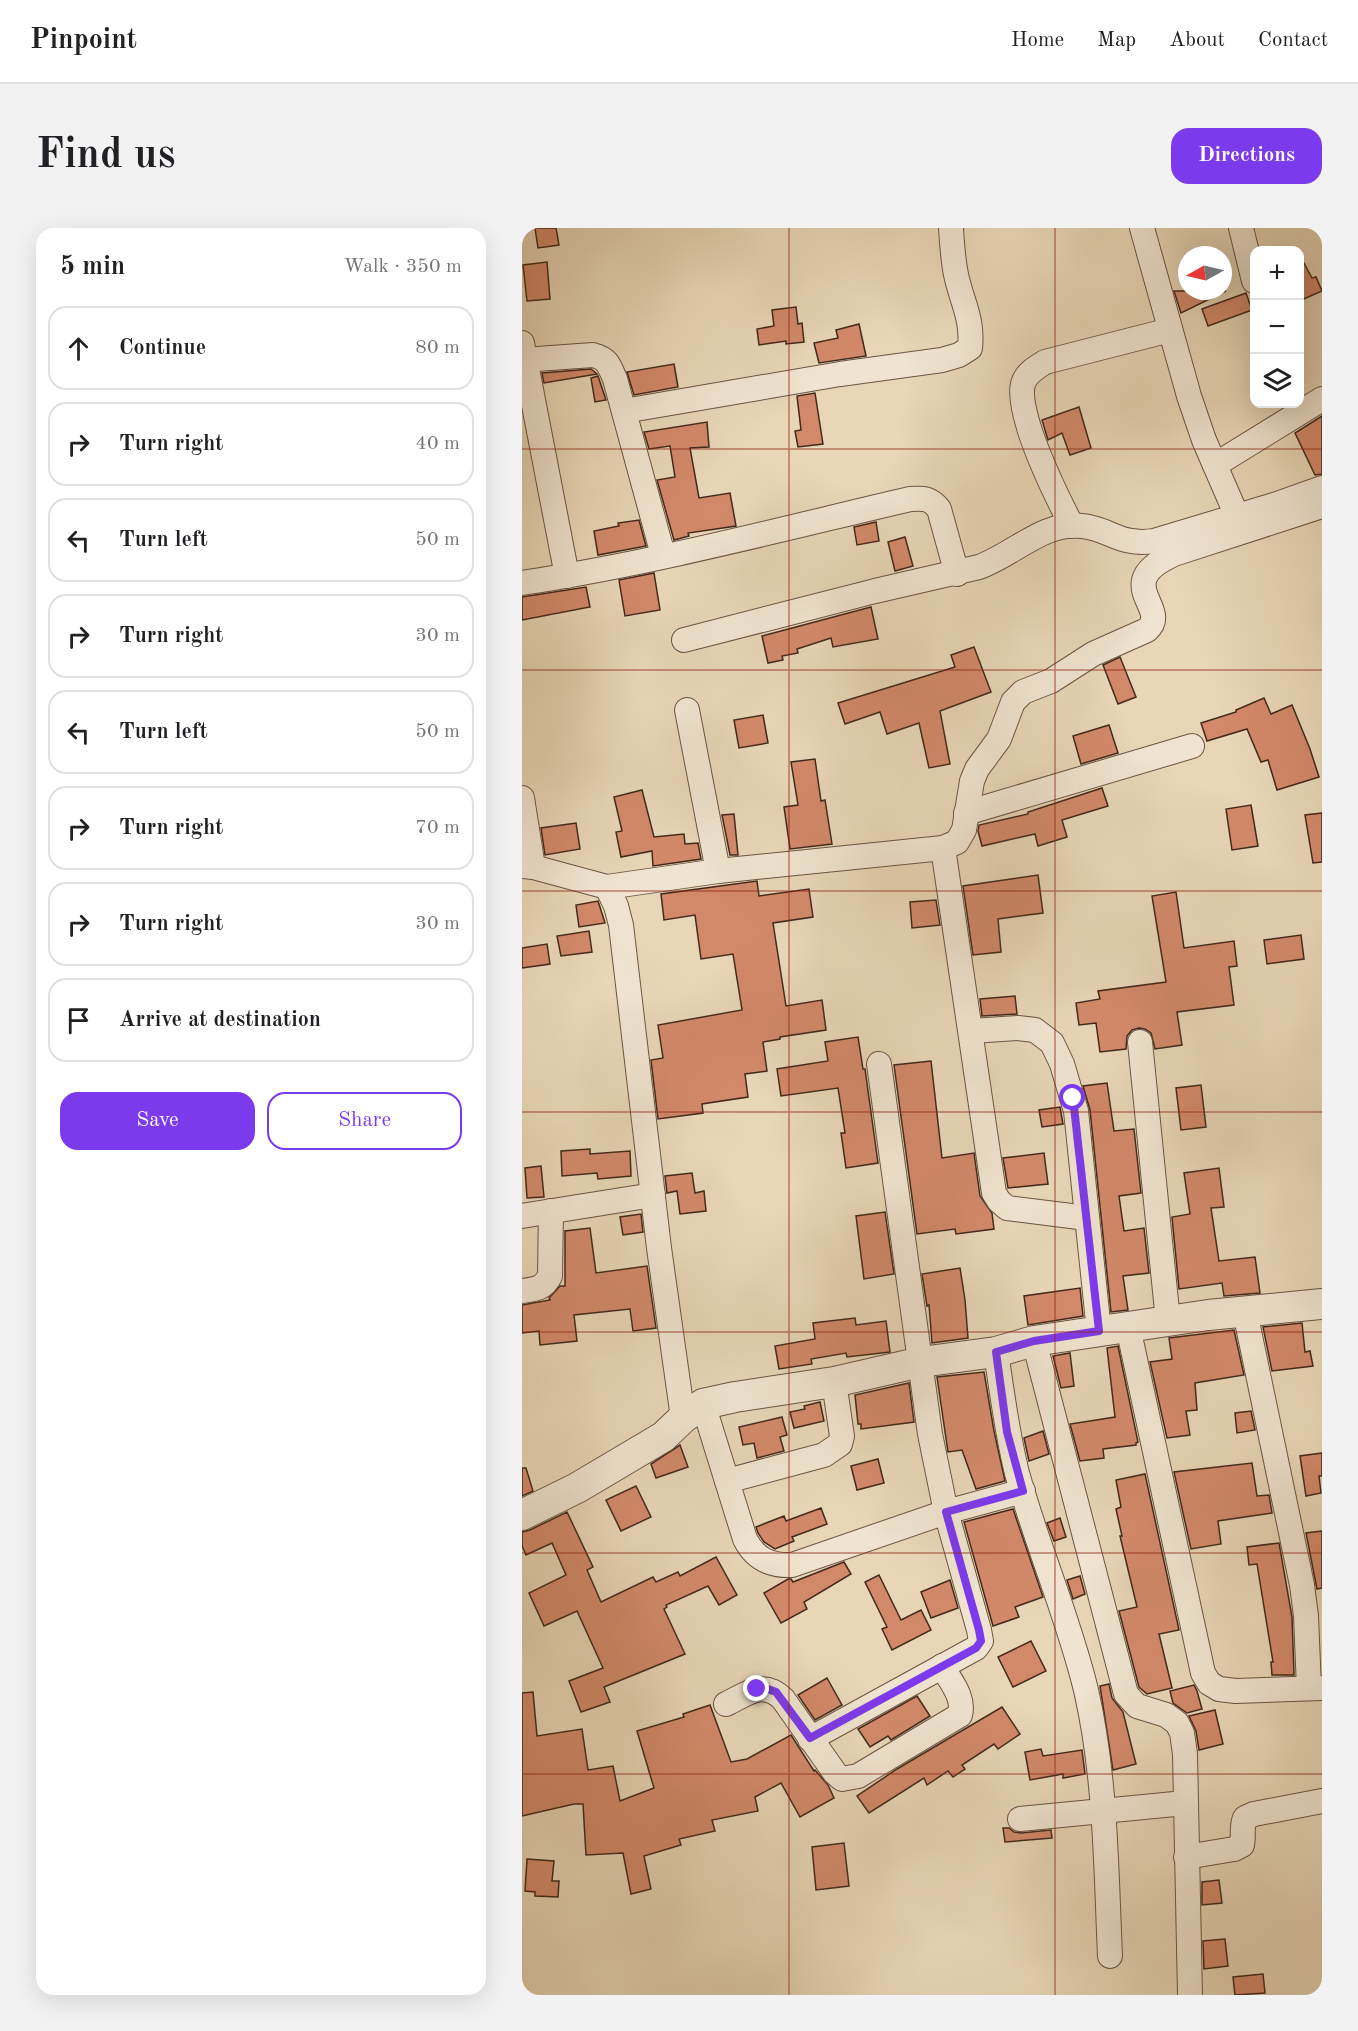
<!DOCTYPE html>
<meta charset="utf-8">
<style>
:root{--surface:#fff;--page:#f2f2f2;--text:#202124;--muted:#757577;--line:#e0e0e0;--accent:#7c3aed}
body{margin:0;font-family:"Old Standard TT",serif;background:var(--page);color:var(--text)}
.controls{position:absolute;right:18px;top:18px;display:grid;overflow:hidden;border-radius:12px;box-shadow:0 6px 24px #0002}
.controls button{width:54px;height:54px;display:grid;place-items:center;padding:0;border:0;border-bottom:2px solid var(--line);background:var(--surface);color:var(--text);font:30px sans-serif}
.compass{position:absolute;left:656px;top:18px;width:54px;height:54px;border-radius:50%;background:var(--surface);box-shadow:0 6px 24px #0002;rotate:262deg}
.stop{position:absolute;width:18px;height:18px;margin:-14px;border:4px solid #7c3aed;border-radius:50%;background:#fff}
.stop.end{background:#7c3aed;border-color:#fff;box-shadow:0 2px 6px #0008}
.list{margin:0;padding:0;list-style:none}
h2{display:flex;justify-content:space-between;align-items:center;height:78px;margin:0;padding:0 24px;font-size:26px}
h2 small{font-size:20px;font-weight:400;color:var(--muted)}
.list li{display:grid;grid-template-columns:39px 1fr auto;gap:18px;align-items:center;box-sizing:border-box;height:84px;margin:0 12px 12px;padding:0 12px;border:2px solid var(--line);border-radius:18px}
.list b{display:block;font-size:22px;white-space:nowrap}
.list em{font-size:20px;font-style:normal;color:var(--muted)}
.actions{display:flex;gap:12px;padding:18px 24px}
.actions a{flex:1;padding:14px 0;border:2px solid var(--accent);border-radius:18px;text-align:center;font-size:21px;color:var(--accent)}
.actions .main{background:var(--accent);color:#fff}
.icon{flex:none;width:33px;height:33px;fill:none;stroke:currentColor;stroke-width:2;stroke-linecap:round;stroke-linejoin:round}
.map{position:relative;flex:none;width:800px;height:1767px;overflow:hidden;border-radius:18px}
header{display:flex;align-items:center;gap:36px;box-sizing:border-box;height:84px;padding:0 30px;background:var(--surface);border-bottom:2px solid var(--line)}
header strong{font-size:28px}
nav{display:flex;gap:33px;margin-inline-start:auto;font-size:21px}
.intro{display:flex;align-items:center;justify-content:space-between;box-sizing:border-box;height:144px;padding:0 36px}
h1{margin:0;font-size:42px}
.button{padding:15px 27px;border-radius:18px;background:var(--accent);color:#fff;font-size:21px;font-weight:700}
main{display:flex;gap:36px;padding:0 36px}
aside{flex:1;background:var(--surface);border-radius:18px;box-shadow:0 6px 24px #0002}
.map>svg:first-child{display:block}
.building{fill:#d2896a;stroke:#42291b;stroke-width:1.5}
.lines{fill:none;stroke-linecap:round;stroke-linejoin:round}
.minor-casing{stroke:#6c5442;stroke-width:26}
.tertiary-casing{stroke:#6c5442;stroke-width:32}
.minor{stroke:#f0e4d0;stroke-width:24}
.tertiary{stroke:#f0e4d0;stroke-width:30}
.route{stroke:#7c3aed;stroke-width:8}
.grid{fill:none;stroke:#8f2418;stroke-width:1.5;stroke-opacity:0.55}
</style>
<header>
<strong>Pinpoint</strong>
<nav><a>Home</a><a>Map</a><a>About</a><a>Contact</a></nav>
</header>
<div class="intro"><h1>Find us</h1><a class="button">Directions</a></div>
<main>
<aside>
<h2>5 min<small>Walk · 350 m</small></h2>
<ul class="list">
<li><svg class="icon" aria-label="ahead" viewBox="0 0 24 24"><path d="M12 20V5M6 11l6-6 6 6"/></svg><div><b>Continue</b></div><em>80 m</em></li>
<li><svg class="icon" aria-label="right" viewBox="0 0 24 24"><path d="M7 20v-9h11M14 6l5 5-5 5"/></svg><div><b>Turn right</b></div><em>40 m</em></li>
<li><svg class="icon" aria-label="left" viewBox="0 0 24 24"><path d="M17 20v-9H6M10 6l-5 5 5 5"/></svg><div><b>Turn left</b></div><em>50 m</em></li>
<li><svg class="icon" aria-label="right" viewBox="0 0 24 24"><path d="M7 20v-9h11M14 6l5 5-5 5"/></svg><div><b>Turn right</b></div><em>30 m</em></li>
<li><svg class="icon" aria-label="left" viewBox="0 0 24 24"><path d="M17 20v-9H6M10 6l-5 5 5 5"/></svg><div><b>Turn left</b></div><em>50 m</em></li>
<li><svg class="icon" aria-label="right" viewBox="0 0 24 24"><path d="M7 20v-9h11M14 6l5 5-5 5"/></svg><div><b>Turn right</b></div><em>70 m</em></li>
<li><svg class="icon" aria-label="right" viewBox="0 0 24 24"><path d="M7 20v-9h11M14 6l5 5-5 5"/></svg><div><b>Turn right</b></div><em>30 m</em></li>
<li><svg class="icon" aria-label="arrive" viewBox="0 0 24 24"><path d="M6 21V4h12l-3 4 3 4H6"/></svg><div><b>Arrive at destination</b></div></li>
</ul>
<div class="actions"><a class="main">Save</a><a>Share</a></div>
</aside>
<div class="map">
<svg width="800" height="1767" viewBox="0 0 800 1767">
<rect width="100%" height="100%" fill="#e8d6b7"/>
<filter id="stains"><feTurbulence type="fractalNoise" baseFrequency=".00333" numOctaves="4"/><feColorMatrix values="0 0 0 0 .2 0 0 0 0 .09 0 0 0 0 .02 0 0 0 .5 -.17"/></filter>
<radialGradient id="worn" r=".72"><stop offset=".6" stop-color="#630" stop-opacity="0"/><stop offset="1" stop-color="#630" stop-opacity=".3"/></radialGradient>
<!-- building -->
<g class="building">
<polygon points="13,0 34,0 37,17 16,20"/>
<polygon points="777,26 790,50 794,49 800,63 777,73"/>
<polygon points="25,34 28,71 5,73 1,37"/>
<polygon points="652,63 704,63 659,85"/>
<polygon points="724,65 730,82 686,98 680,81"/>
<polygon points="274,79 276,96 280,95 282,114 264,116 264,113 237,117 235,101 252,98 250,82"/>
<polygon points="337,96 344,128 297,135 292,115 316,110 314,102"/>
<polygon points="152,136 156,159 112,167 105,144"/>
<polygon points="69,141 75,146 22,155 20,145"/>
<polygon points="76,148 84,172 73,174 69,150"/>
<polygon points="293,165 301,216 276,219 273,203 279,202 275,168"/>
<polygon points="557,179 569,220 548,227 540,205 526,212 520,192"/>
<polygon points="800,188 800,246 793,247 773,205"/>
<polygon points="185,194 187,219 168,220 177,270 208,265 214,298 166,305 167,308 152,312 135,252 153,249 148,218 127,221 122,204"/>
<polygon points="117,292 124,318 76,327 72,303 97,298 96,295"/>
<polygon points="354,294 357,313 335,317 332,299"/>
<polygon points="383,309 391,338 373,343 366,314"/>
<polygon points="132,345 138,382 103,388 97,352"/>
<polygon points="64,359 68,379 0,392 0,369"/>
<polygon points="349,379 356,411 311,419 309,410 275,421 276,425 260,428 261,432 246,435 240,408"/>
<polygon points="452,419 469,464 418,483 428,536 407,540 397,495 365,506 358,484 323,496 316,475 433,439 429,427"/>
<polygon points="598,429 614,469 596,476 581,437"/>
<polygon points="742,470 749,486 770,477 788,521 797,549 755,562 746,532 739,534 725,501 685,513 679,495 714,484 714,482"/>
<polygon points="241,487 246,515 217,520 212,492"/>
<polygon points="587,497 596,525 559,536 551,508"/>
<polygon points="293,531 299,573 303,572 310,616 268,621 262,579 276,577 269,534"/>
<polygon points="580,560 586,578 540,592 545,609 516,618 513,606 460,618 456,603 457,597 506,586 506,584"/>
<polygon points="120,562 132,609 162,606 163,616 176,615 179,631 131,638 130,623 99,629 94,604 100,603 92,569"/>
<polygon points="729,577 736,618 710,622 704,581"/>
<polygon points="800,585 800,634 791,635 783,587"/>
<polygon points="212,586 216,627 208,627 200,587"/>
<polygon points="54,595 58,621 23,627 19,600"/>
<polygon points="516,647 521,685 476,691 479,724 451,727 441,658"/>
<polygon points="235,653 237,668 287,661 291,689 251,695 264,778 300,772 304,802 258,809 258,811 241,814 245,843 223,846 226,869 180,876 181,885 136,891 129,832 141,830 136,797 220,782 211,726 179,731 173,687 142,692 139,666"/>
<polygon points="654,664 662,720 712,713 715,738 707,739 712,777 655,784 660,817 633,821 629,805 623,801 617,800 610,802 605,808 604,821 578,824 574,795 557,797 554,775 578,771 576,763 644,754 630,668"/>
<polygon points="414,672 418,697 390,700 388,674"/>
<polygon points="76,673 83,695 57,699 54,677"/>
<polygon points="67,703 70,724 39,728 35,708"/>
<polygon points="779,707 782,731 745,736 742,712"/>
<polygon points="25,716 28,736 0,740 0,720"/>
<polygon points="493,768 495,786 460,788 458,771"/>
<polygon points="336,809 341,841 343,841 356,935 324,940 319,905 323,905 316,860 259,868 255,841 306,833 303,814"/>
<polygon points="409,833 420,930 452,925 458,968 470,985 472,1001 434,1006 433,1001 395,1006 372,837"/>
<polygon points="585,855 592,903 612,901 619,965 597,968 602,1003 622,1000 627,1045 601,1048 606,1082 589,1084 568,882 561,858"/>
<polygon points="679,857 684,899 659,902 654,860"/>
<polygon points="538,879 541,896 520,899 517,882"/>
<polygon points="68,921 68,926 108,923 109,948 76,951 75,945 40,948 39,923"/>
<polygon points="522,925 526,956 486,960 481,930"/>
<polygon points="19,938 22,969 5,970 3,940"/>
<polygon points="697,940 702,979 689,980 697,1033 733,1029 738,1065 702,1068 700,1055 657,1061 650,989 668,986 662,945"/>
<polygon points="170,945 173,965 182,963 184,983 158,986 155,963 145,965 143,948"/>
<polygon points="363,984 372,1046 342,1051 334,988"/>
<polygon points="119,986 121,1004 101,1007 98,989"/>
<polygon points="68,1000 74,1045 125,1038 134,1100 111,1103 108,1081 52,1087 55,1113 18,1117 17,1103 0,1105 0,1077 28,1072 27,1070 38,1058 43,1058 43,1003"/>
<polygon points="438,1040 443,1072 446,1110 410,1115 407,1077 405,1078 400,1046"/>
<polygon points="558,1060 561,1088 506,1097 502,1068"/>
<polygon points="333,1090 334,1097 364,1093 368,1124 325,1129 324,1125 289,1131 290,1136 257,1141 253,1118 293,1111 291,1095"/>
<polygon points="780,1095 783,1124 788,1123 791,1138 750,1143 741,1099"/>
<polygon points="712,1102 722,1147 673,1155 675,1182 664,1183 668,1207 645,1210 628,1134 650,1131 647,1110"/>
<polygon points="596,1118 616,1214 614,1215 614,1217 581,1221 582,1230 558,1233 548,1196 593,1189 585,1120"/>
<polygon points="548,1125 552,1158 539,1160 531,1128"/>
<polygon points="462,1144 472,1203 483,1253 454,1261 440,1222 426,1224 415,1149"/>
<polygon points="387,1155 392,1194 339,1201 339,1196 336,1196 333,1167"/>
<polygon points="298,1174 302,1193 272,1200 268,1184 283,1181 282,1178"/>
<polygon points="729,1183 733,1202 715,1205 713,1185"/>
<polygon points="260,1189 265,1207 258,1209 262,1223 235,1230 232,1215 221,1217 217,1199"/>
<polygon points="521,1203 527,1226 507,1233 502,1210"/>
<polygon points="158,1217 166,1239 134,1250 129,1236"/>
<polygon points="800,1225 800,1248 797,1248 799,1265 784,1268 778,1228"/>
<polygon points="356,1231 362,1255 335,1262 329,1238"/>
<polygon points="730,1235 735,1268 747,1267 750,1285 696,1293 699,1316 669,1321 652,1244"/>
<polygon points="0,1240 4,1240 11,1263 0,1268"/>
<polygon points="623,1246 657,1402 637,1406 650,1460 625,1466 617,1459 597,1383 615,1379 598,1308 600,1308 594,1281 599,1279 594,1252"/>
<polygon points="114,1258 129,1289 99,1303 84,1272"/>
<polygon points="299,1280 305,1296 270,1309 272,1313 253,1321 242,1314 236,1305 234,1299 262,1288 264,1293"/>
<polygon points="491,1281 521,1369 493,1379 497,1389 471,1398 442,1294"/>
<polygon points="45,1284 71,1339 65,1342 79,1374 131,1349 134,1354 156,1344 158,1348 194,1329 215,1367 197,1377 186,1358 144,1377 145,1379 142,1381 163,1426 82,1459 88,1474 59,1484 47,1453 81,1440 55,1383 22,1398 7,1365 44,1347 30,1315 4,1327 0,1318 0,1304 8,1302"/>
<polygon points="538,1290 544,1309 532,1313 525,1295"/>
<polygon points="800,1303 800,1360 795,1361 784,1305"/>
<polygon points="757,1315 770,1389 772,1447 750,1447 749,1434 751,1434 735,1336 727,1337 725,1319"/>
<polygon points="322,1334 329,1346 282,1374 285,1381 259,1395 242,1365 266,1351 269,1351 271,1354"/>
<polygon points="357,1347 379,1392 399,1382 409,1402 370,1422 360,1401 365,1399 343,1354"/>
<polygon points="558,1348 563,1366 551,1371 545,1352"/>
<polygon points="428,1352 436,1380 409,1390 399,1364"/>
<polygon points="509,1413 524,1443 491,1459 476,1429"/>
<polygon points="305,1450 320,1477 293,1492 276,1467"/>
<polygon points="587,1456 590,1470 601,1484 614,1536 591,1542 578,1458"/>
<polygon points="672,1457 675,1463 680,1481 665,1485 651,1475 648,1463"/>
<polygon points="11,1464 15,1508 60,1501 66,1542 91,1538 98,1573 132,1560 115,1503 162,1489 161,1486 188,1477 209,1534 225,1531 269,1507 292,1543 293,1542 306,1557 312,1570 278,1589 259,1555 233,1569 236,1583 190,1592 193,1603 157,1611 159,1617 122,1628 129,1661 109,1666 101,1625 64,1627 61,1576 52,1576 0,1588 0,1465"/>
<polygon points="395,1468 408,1488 369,1512 366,1508 348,1519 336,1501"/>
<polygon points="480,1479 498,1506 476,1521 472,1516 440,1537 443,1541 431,1549 426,1543 405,1557 402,1550 347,1585 335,1568 375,1541"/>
<polygon points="693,1482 701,1516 677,1522 674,1503 667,1488"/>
<polygon points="519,1521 521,1528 560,1522 563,1546 541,1550 541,1546 508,1552 503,1524"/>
<polygon points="481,1600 487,1600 492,1604 499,1605 529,1602 530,1610 483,1614"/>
<polygon points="322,1615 327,1658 294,1662 290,1619"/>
<polygon points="5,1631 32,1633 30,1653 37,1653 36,1669 13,1668 13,1664 3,1663"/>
<polygon points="697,1652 700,1675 680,1677 680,1654"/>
<polygon points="703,1711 706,1738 682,1741 681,1713"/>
<polygon points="741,1746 743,1765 713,1767 711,1749"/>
</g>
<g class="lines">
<defs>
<g id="minor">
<polyline points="620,0 667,168 682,212 715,288"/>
<polyline points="719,0 732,53"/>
<polyline points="0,115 45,348"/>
<path d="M0,132L71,127C86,131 87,137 93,151L141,327"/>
<path d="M102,183L318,146L420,132L437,127L448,120C451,92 441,76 435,51C431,35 430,17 429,0"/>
<polyline points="693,237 800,171"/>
<path d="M550,298C536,271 490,180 502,153C506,144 515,139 523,134L648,102"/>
<path d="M0,355C131,335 260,301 388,271C402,270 408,270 417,281L435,346"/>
<path d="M162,412L353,363L457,339C491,327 522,293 560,298C589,301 597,318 632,313L752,277L800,260"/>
<polyline points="165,482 196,643"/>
<polyline points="0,570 11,639"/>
<polyline points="444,585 670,518"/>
<polyline points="421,620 472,965 477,973 485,980 565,990"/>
<path d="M0,638L11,639L85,659L196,643L421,620L435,614L442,602L450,553L455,541L477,511L491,474L501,464L529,453L571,426L625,402C650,380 587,356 652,326L800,278"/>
<polyline points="85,659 94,678 99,697 137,1020 161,1190"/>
<polyline points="449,803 496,800 513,802 530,815 540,836 554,883 577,1103"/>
<polyline points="618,814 646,1093"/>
<polyline points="0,988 131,967"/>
<path d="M0,1063C14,1061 21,1061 28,1048L29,983"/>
<polyline points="723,1084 780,1357 784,1388 787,1460"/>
<polyline points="606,1099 681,1445 687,1455 697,1461 714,1463 800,1460"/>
<polyline points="512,1113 604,1466 615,1478 644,1487 655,1495 660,1505 663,1526 668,1767"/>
<path d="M474,1124C480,1165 485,1205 495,1245C515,1318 546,1388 564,1462C584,1549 584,1640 588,1728"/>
<path d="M181,1176L223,1311C233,1331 248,1338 270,1337L424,1284L501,1263"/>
<polyline points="205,1253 302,1227 318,1216 320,1208 312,1154"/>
<path d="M204,1476C225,1466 241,1451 261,1471L313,1545L320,1551L336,1548L438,1487C443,1469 428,1453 420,1438"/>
<polyline points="288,1511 454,1420 459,1413 457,1402 424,1284 408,1206 357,836"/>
<polyline points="498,1591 663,1575"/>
<path d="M664,1629L712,1621L720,1617C722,1608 719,1598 723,1590L732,1586L800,1573"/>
</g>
<polyline id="tertiary" points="0,1287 55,1260 141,1209 161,1190 181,1176 213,1169 312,1154 399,1134 474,1124 512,1113 686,1087 800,1076"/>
</defs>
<!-- minor casing -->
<use href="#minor" class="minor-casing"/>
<!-- tertiary casing -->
<use href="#tertiary" class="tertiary-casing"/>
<!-- minor -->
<use href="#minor" class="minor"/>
<!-- tertiary -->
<use href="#tertiary" class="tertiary"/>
</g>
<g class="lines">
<!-- route -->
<polyline class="route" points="235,1461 246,1461 254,1464 288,1510 454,1420 459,1413 457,1402 424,1284 501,1263 485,1204 474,1124 512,1113 577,1103 551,870"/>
</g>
<!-- grid -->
<path class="grid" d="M267,0V1767M533,0V1767M0,221H800M0,442H800M0,663H800M0,884H800M0,1104H800M0,1325H800M0,1546H800"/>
<rect width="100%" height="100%" filter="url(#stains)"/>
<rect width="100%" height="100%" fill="url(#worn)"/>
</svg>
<div class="controls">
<button>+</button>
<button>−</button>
<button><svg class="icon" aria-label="layers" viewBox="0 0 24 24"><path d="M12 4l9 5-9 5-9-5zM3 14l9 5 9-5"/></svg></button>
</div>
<svg class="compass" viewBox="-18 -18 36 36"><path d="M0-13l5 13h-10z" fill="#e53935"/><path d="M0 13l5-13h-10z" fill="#757577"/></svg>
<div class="stop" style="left:551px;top:870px"></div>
<div class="stop end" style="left:235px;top:1461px"></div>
</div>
</main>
